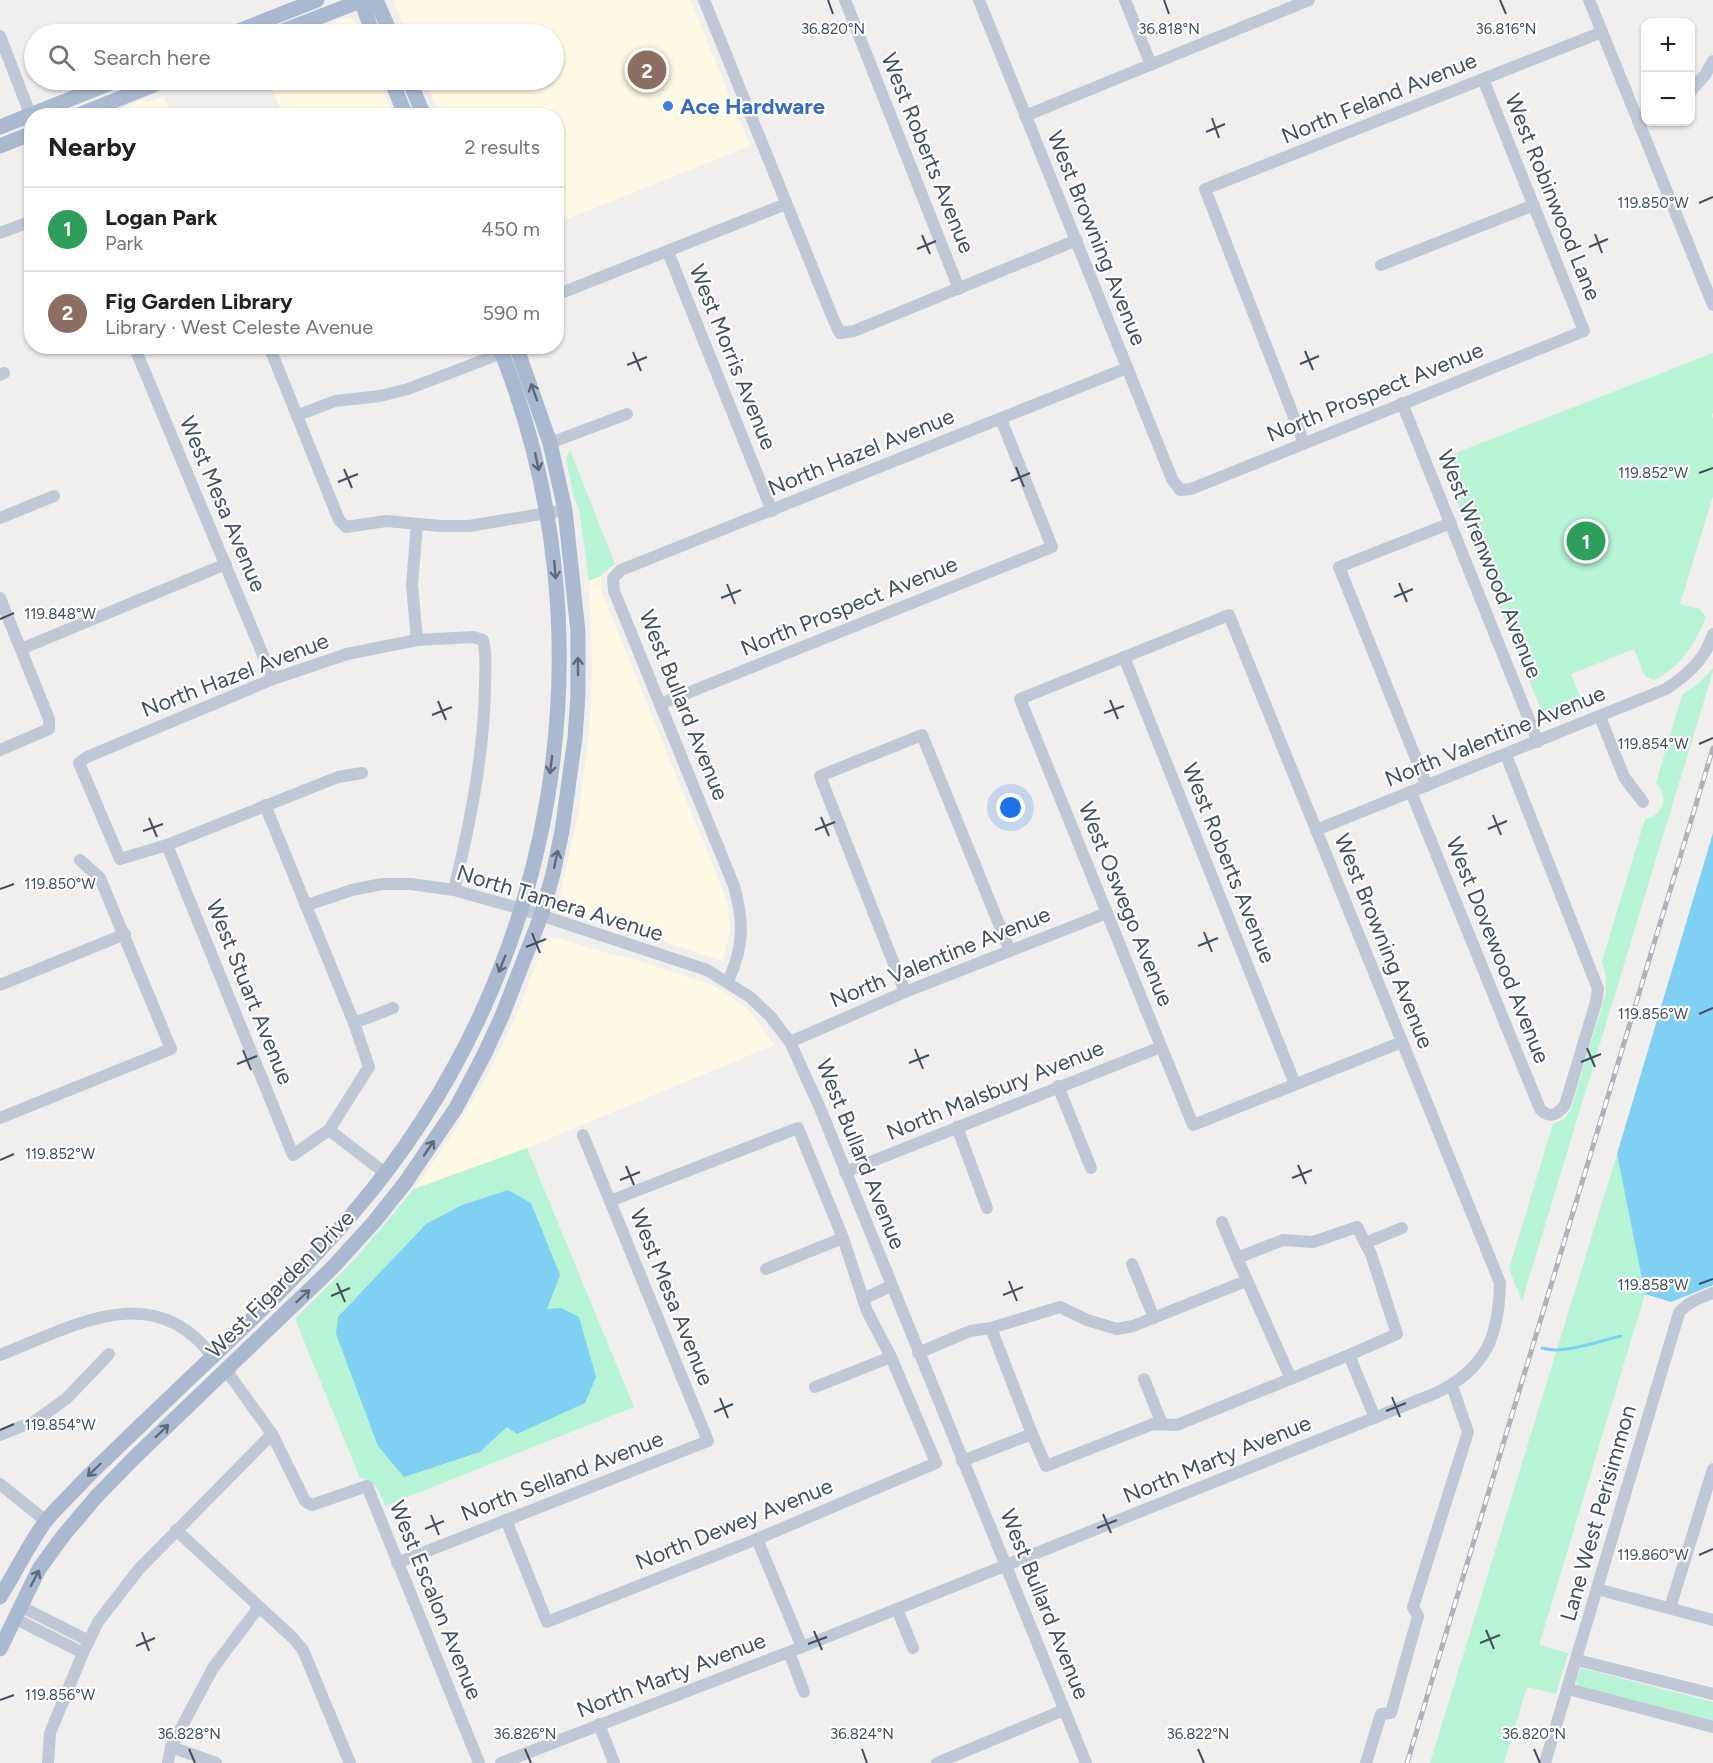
<!DOCTYPE html>
<meta charset="utf-8">
<style>
:root{--surface:#fff;--page:#f2f2f2;--text:#202124;--muted:#757577;--line:#e0e0e0;--accent:#0b8043}
body{margin:0;font-family:Figtree,sans-serif;background:var(--page);color:var(--text)}
.controls{position:absolute;right:18px;top:18px;display:grid;overflow:hidden;border-radius:12px;box-shadow:0 2px 4px #0004}
.controls button{width:54px;height:54px;display:grid;place-items:center;padding:0;border:0;border-bottom:2px solid var(--line);background:var(--surface);color:var(--text);font:30px sans-serif}
.you{position:absolute;left:1011px;top:808px;width:21px;height:21px;margin:-15px;border:4px solid #fff;border-radius:50%;background:#1a73e8;box-shadow:0 0 0 9px #1a73e833}
.badge{display:grid;place-items:center;width:39px;height:39px;border-radius:50%;background:var(--accent);color:#fff;font-size:20px;font-weight:700}
.pin{position:absolute;translate:-50% -50%;border:3px solid #fff;box-shadow:0 2px 6px #0006}
.list{margin:0;padding:0;list-style:none}
h2{display:flex;justify-content:space-between;align-items:center;height:78px;margin:0;padding:0 24px;font-size:26px}
h2 small{font-size:20px;font-weight:400;color:var(--muted)}
.list li{display:grid;grid-template-columns:39px 1fr auto;gap:18px;align-items:center;box-sizing:border-box;height:84px;padding:0 24px;border-top:2px solid var(--line)}
.list b{display:block;font-size:22px;white-space:nowrap}
.list p{margin:0;font-size:20px;white-space:nowrap;color:var(--muted)}
.list em{font-size:20px;font-style:normal;color:var(--muted)}
.icon{flex:none;width:33px;height:33px;fill:none;stroke:currentColor;stroke-width:2;stroke-linecap:round;stroke-linejoin:round}
.map{position:relative;flex:none;width:1713px;height:1763px;overflow:hidden}
.search{position:absolute;background:var(--surface);box-shadow:0 2px 4px #0004;left:24px;top:24px;width:540px;height:66px;display:flex;align-items:center;gap:15px;box-sizing:border-box;padding:0 21px;border-radius:33px;color:var(--muted);font-size:22px}
.panel{position:absolute;background:var(--surface);box-shadow:0 2px 4px #0004;left:24px;top:108px;width:540px;height:246px;border-radius:24px}
.map>svg:first-child{display:block}
.commercial{fill:#fef9e5}
.green{fill:#b7f3d5}
.water{fill:#80d0f4}
.lines{fill:none;stroke-linecap:round;stroke-linejoin:round}
.stream{stroke:#80d0f4;stroke-width:3}
.minor{stroke:#c0c8d5;stroke-width:12}
.major{stroke:#abb9d0;stroke-width:15}
.rail-casing{stroke:#afb2b9;stroke-width:5}
.rail{stroke:#fff;stroke-width:3;stroke-dasharray:9;stroke-linecap:butt}
.oneway{stroke:#5e6a7a}
.ticks{fill:none;stroke:#444f5d;stroke-width:2}
.shop-dot{fill:#3f7fe0;stroke:#fff;stroke-width:2}
.labels{text-anchor:middle;dominant-baseline:central;stroke-width:4.5;stroke-linejoin:round;paint-order:stroke}
.street-label{font-size:22px;fill:#444f5d;stroke:#fff}
.shop-label{font-size:22px;font-weight:bold;fill:#366cbe;stroke:#fff;text-anchor:start}
.ticks-label{font-size:15px;text-anchor:middle;fill:#444f5d;stroke:#fff;stroke-width:4.5;stroke-linejoin:round;paint-order:stroke}
</style>
<div class="map">
<svg width="1713" height="1763" viewBox="0 0 1713 1763">
<rect width="100%" height="100%" fill="#f1eeee"/>
<!-- commercial -->
<g class="commercial">
<polygon points="396,0 690,0 750,146 557,223 556,116 440,115 425,80 554,80 554,34 407,34 394,3"/>
<polygon points="347,17 355,21 361,34 304,34"/>
<polygon points="268,80 379,80 394,115 283,115"/>
<polygon points="164,96 172,115 109,116 108,114 142,100 148,102"/>
<polygon points="601,576 602,593 724,893 728,906 730,929 724,958 719,960 640,934 619,925 563,907 559,899 579,811 589,732 592,671 589,581"/>
<polygon points="554,937 610,954 633,959 712,985 726,993 748,1010 758,1022 774,1045 527,1148 414,1189 454,1132 489,1072 514,1021 545,941"/>
</g>
<!-- green -->
<g class="green">
<path d="M1713,353V413L1711,414L1713,419V496L1680,604L1700,609L1706,617C1694,645 1682,666 1654,680L1645,676L1634,649L1571,674L1582,701L1580,710L1546,722L1440,459Z"/>
<polygon points="570,450 615,564 605,571 601,576 589,581 579,508 574,498 566,459"/>
<path d="M1713,668V671L1522,1301L1509,1269L1553,1124L1564,1119L1571,1109L1606,993V977L1602,961L1645,819C1664,815 1669,796 1656,783L1682,695L1699,683Z"/>
<path d="M527,1148L634,1407L385,1506C380,1492 376,1481 360,1478L295,1319L357,1257L414,1189Z"/>
<polygon points="1617,1154 1645,1294 1539,1645 1568,1653 1556,1694 1527,1687 1504,1763 1430,1763"/>
<polygon points="1581,1668 1713,1702 1713,1721 1579,1686 1576,1680"/>
</g>
<!-- water -->
<g class="water">
<polygon points="1713,833 1713,1285 1671,1302 1645,1294 1617,1154"/>
<polygon points="508,1190 531,1203 560,1275 547,1309 561,1308 579,1317 596,1377 585,1403 517,1434 507,1427 480,1452 404,1477 378,1446 336,1334 338,1317 426,1224 462,1205"/>
</g>
<g class="lines">
<!-- stream -->
<path class="stream" d="M1542,1348C1564,1355 1598,1341 1621,1336"/>
<!-- minor -->
<g class="minor">
<polyline points="704,0 834,321 840,333 854,331 1077,240"/>
<polyline points="845,0 959,289"/>
<polyline points="979,0 1172,479 1180,490 1191,489 1584,331 1483,79"/>
<polyline points="1125,0 1151,65"/>
<polyline points="1589,0 1713,305"/>
<polyline points="0,36 30,114"/>
<polyline points="1690,92 1705,75 1713,61"/>
<polyline points="1025,116 1309,0"/>
<polyline points="0,233 32,221"/>
<polyline points="668,252 772,511"/>
<polyline points="1381,265 1534,205"/>
<polyline points="556,295 786,204"/>
<polyline points="134,346 273,679"/>
<polyline points="269,346 339,520 346,527 386,521 441,526 469,526 565,510"/>
<polyline points="0,375 4,373"/>
<polyline points="1402,403 1538,742"/>
<polyline points="298,415 335,401 380,396 408,389 502,353"/>
<polyline points="550,443 627,414"/>
<polyline points="1304,443 1205,189 1602,32"/>
<polyline points="0,518 54,496"/>
<polyline points="0,598 49,719 49,729 0,750"/>
<polyline points="417,640 412,585 417,524"/>
<polyline points="21,649 226,564"/>
<polyline points="1124,657 1295,1084"/>
<polyline points="660,704 1052,547 1001,419"/>
<polyline points="1600,717 1624,777 1643,802"/>
<path d="M362,773L338,777L167,845L120,859L79,763L87,757L273,679L347,654L417,640L473,637L483,640C487,655 485,670 485,686C484,755 470,823 454,890"/>
<polyline points="1427,786 1339,567 1451,523"/>
<path d="M1411,792L1540,1109C1550,1119 1557,1115 1565,1105L1596,1002L1598,989L1506,755"/>
<path d="M1316,830L1666,689C1687,675 1705,660 1713,634"/>
<polyline points="167,845 293,1155 329,1130 369,1067 354,1023 265,805"/>
<polyline points="307,905 352,890 382,884 411,884 454,890 522,909 707,970 750,997 771,1017 790,1042 820,1108 1086,1763"/>
<path d="M728,981C744,947 744,922 734,886L614,591L613,578L621,570L1127,368"/>
<polyline points="0,985 125,934"/>
<polyline points="905,992 820,776 922,735 1010,951"/>
<polyline points="354,1023 393,1008"/>
<polyline points="790,1042 905,992 1107,913"/>
<polyline points="1058,1086 1091,1168"/>
<polyline points="0,1118 171,1049 100,878 80,860"/>
<polyline points="957,1127 987,1208"/>
<polyline points="329,1130 385,1173"/>
<polyline points="845,1172 1161,1047"/>
<polyline points="1222,1222 1237,1258"/>
<polyline points="1365,1243 1402,1228"/>
<polyline points="1132,1264 1154,1318"/>
<polyline points="766,1269 843,1238"/>
<polyline points="863,1299 891,1286"/>
<polyline points="918,1353 970,1331 991,1328"/>
<path d="M0,1355C72,1327 153,1277 212,1356"/>
<polyline points="226,1370 272,1434 305,1501 312,1505 367,1486 479,1763"/>
<polyline points="1144,1379 1162,1424"/>
<polyline points="1291,1379 1237,1258 1283,1240 1313,1242 1357,1227 1371,1254 1397,1334 1349,1355"/>
<polyline points="815,1387 891,1357"/>
<polyline points="1032,1434 991,1328 1060,1307 1087,1320 1117,1329 1133,1326 1246,1281"/>
<polyline points="0,1435 35,1421 66,1399 109,1354"/>
<polyline points="962,1461 1032,1434 1046,1466 1153,1424 1177,1425 1349,1355 1375,1418"/>
<polyline points="0,1484 46,1521"/>
<polyline points="506,1520 547,1622 757,1539 936,1463 891,1357 867,1311 843,1238 798,1128 610,1201"/>
<polyline points="176,1530 293,1638 303,1650 350,1763"/>
<polyline points="757,1539 802,1647"/>
<polyline points="397,1563 708,1441 583,1135"/>
<polyline points="1597,1589 1713,1620"/>
<polyline points="20,1606 89,1641"/>
<polyline points="1670,1608 1713,1469"/>
<polyline points="897,1609 913,1648"/>
<polyline points="14,1618 83,1653"/>
<polyline points="789,1652 804,1692"/>
<polyline points="1577,1660 1713,1694"/>
<polyline points="1568,1689 1713,1727"/>
<polyline points="599,1724 614,1763"/>
<polyline points="171,1747 216,1763"/>
<polyline points="48,1763 50,1733 83,1653 98,1622 139,1569 272,1434"/>
<polyline points="168,1763 171,1747 213,1668 258,1608"/>
<path d="M501,1763L802,1647L1436,1393C1486,1369 1499,1336 1500,1283L1229,615L1020,699L1193,1125L1402,1042"/>
<polyline points="937,1763 1064,1710"/>
<polyline points="1366,1763 1381,1714 1391,1713 1418,1616 1413,1607 1468,1432 1452,1386"/>
<path d="M1545,1763L1679,1313C1687,1302 1700,1298 1713,1293"/>
</g>
<!-- major -->
<g class="major">
<polyline points="361,0 373,34"/>
<polyline points="376,0 391,34"/>
<polyline points="231,34 317,0"/>
<polyline points="275,34 363,0"/>
<polyline points="391,80 406,116"/>
<polyline points="409,80 424,116"/>
<polyline points="76,116 166,80"/>
<polyline points="0,127 118,80"/>
<polyline points="0,146 32,133"/>
<path d="M0,1597C15,1573 28,1546 45,1522C52,1513 61,1504 69,1496C92,1471 117,1448 142,1424C213,1355 288,1289 353,1213C558,975 617,639 499,346"/>
<polyline points="0,1649 39,1569 63,1536 96,1497 134,1458 332,1268 374,1222 405,1183 456,1108 484,1055 502,1016 541,916 553,874 562,831 575,738 578,695 578,632 565,510 550,443 516,346"/>
</g>
<defs>
<polyline id="rail" points="1407,1763 1713,748"/>
</defs>
<!-- rail casing -->
<use href="#rail" class="rail-casing"/>
<!-- rail -->
<use href="#rail" class="rail"/>
</g>
<!-- one-way arrows -->
<defs><path id="oneway-shaft" d="M-6 0H5M1.5-3L5.5 0L1.5 3" fill="none" stroke-width="1.6" stroke-linecap="round" stroke-linejoin="round" transform="scale(1.5)"/></defs>
<g class="oneway">
<use href="#oneway-shaft" transform="translate(534 392) rotate(-110)"/>
<use href="#oneway-shaft" transform="translate(537 462) rotate(78)"/>
<use href="#oneway-shaft" transform="translate(555 570) rotate(85)"/>
<use href="#oneway-shaft" transform="translate(578 666) rotate(-90)"/>
<use href="#oneway-shaft" transform="translate(551 765) rotate(97)"/>
<use href="#oneway-shaft" transform="translate(556 859) rotate(-78)"/>
<use href="#oneway-shaft" transform="translate(502 964) rotate(112)"/>
<use href="#oneway-shaft" transform="translate(429 1148) rotate(-56)"/>
<use href="#oneway-shaft" transform="translate(303 1296) rotate(-43)"/>
<use href="#oneway-shaft" transform="translate(162 1431) rotate(-44)"/>
<use href="#oneway-shaft" transform="translate(94 1470) rotate(136)"/>
<use href="#oneway-shaft" transform="translate(35 1578) rotate(-62)"/>
</g>
<!-- ticks -->
<path class="ticks" d="M828,0L833,14M1164,0L1169,14M1500,0L1506,14M1212,118L1219,138M1206,132L1225,124M1699,203L1713,197M1595,234L1602,253M922,235L930,254M1589,247L1608,239M917,249L936,241M1305,351L1313,370M633,352L641,371M1300,364L1319,356M627,365L647,357M1016,467L1024,487M344,469L352,488M1699,473L1713,468M1011,481L1030,473M338,482L358,474M1399,583L1407,602M727,584L735,604M1394,597L1413,589M721,598L741,590M0,619L14,613M1110,700L1118,719M438,701L446,720M1104,713L1124,706M432,715L452,707M1699,744L1713,738M1493,815L1501,835M821,817L829,836M149,818L157,837M1488,829L1507,821M815,830L835,822M143,831L163,824M0,889L14,884M1204,932L1212,952M532,933L540,953M1198,946L1218,938M526,947L546,939M1699,1014L1713,1008M1587,1048L1595,1067M915,1049L923,1069M243,1050L251,1070M1581,1062L1601,1054M909,1063L929,1055M237,1064L257,1056M0,1160L14,1154M1298,1165L1306,1184M626,1166L634,1185M1292,1178L1312,1170M620,1180L640,1172M1009,1281L1017,1301M337,1283L345,1302M1699,1284L1713,1279M1003,1295L1023,1287M331,1296L350,1288M1392,1397L1400,1417M720,1398L728,1418M1386,1411L1406,1403M714,1412L733,1404M0,1430L14,1424M1103,1514L1111,1533M431,1515L439,1535M1097,1528L1117,1520M425,1529L444,1521M1699,1555L1713,1549M1486,1630L1494,1649M814,1631L822,1650M142,1632L149,1651M1480,1643L1500,1635M808,1644L827,1637M136,1646L155,1638M0,1700L14,1695M189,1749L195,1763M525,1749L531,1763M862,1749L867,1763M1198,1749L1204,1763M1534,1749L1540,1763"/>
<!-- markers -->
<circle class="shop-dot" cx="668" cy="106" r="6"/>
<g class="labels">
<!-- street labels -->
<g class="street-label">
<text transform="translate(1379 98) rotate(-22)">North Feland Avenue</text>
<text transform="translate(928 153) rotate(68)">West Roberts Avenue</text>
<text transform="translate(1553 197) rotate(68)">West Robinwood Lane</text>
<text transform="translate(1097 238) rotate(68)">West Browning Avenue</text>
<text transform="translate(733 357) rotate(68)">West Morris Avenue</text>
<text transform="translate(1375 392) rotate(-22)">North Prospect Avenue</text>
<text transform="translate(861 452) rotate(-22)">North Hazel Avenue</text>
<text transform="translate(223 504) rotate(67)">West Mesa Avenue</text>
<text transform="translate(1490 564) rotate(68)">West Wrenwood Avenue</text>
<text transform="translate(849 606) rotate(-22)">North Prospect Avenue</text>
<text transform="translate(235 675) rotate(-21)">North Hazel Avenue</text>
<text transform="translate(684 705) rotate(68)">West Bullard Avenue</text>
<text transform="translate(1495 736) rotate(-22)">North Valentine Avenue</text>
<text transform="translate(1229 863) rotate(68)">West Roberts Avenue</text>
<text transform="translate(560 903) rotate(17)">North Tamera Avenue</text>
<text transform="translate(1126 904) rotate(68)">West Oswego Avenue</text>
<text transform="translate(1384 941) rotate(68)">West Browning Avenue</text>
<text transform="translate(1498 950) rotate(68)">West Dovewood Avenue</text>
<text transform="translate(940 957) rotate(-22)">North Valentine Avenue</text>
<text transform="translate(250 992) rotate(68)">West Stuart Avenue</text>
<text transform="translate(995 1090) rotate(-22)">North Malsbury Avenue</text>
<text transform="translate(861 1154) rotate(68)">West Bullard Avenue</text>
<text transform="translate(280 1284) rotate(-45)">West Figarden Drive</text>
<text transform="translate(672 1297) rotate(68)">West Mesa Avenue</text>
<text transform="translate(1217 1459) rotate(-22)">North Marty Avenue</text>
<text transform="translate(562 1476) rotate(-21)">North Selland Avenue</text>
<text transform="translate(1598 1513) rotate(-74)">Lane West Perisimmon</text>
<text transform="translate(734 1524) rotate(-22)">North Dewey Avenue</text>
<text transform="translate(436 1600) rotate(68)">West Escalon Avenue</text>
<text transform="translate(1045 1604) rotate(68)">West Bullard Avenue</text>
<text transform="translate(671 1675) rotate(-21)">North Marty Avenue</text>
</g>
<!-- shop labels -->
<g class="shop-label">
<text x="680" y="106">Ace Hardware</text>
</g>
</g>
<g class="ticks-label">
<text x="833" y="34">36.820°N</text>
<text x="1169" y="34">36.818°N</text>
<text x="1506" y="34">36.816°N</text>
<text x="1653" y="208">119.850°W</text>
<text x="1653" y="478">119.852°W</text>
<text x="60" y="619">119.848°W</text>
<text x="1653" y="749">119.854°W</text>
<text x="60" y="889">119.850°W</text>
<text x="1653" y="1019">119.856°W</text>
<text x="60" y="1159">119.852°W</text>
<text x="1653" y="1290">119.858°W</text>
<text x="60" y="1430">119.854°W</text>
<text x="1653" y="1560">119.860°W</text>
<text x="60" y="1700">119.856°W</text>
<text x="189" y="1739">36.828°N</text>
<text x="525" y="1739">36.826°N</text>
<text x="862" y="1739">36.824°N</text>
<text x="1198" y="1739">36.822°N</text>
<text x="1534" y="1739">36.820°N</text>
</g>
</svg>
<div class="controls">
<button>+</button>
<button>−</button>
</div>
<div class="you"></div>
<div class="pin badge" style="left:1586px;top:541px;background:#2e9e5b">1</div>
<div class="pin badge" style="left:647px;top:70px;background:#8d6e63">2</div>
<div class="search"><svg class="icon" aria-label="search" viewBox="0 0 24 24"><circle cx="10" cy="10" r="6"/><path d="M15 15l6 6"/></svg>Search here</div>
<section class="panel">
<h2>Nearby<small>2 results</small></h2>
<ul class="list">
<li><span class="badge" style="background:#2e9e5b">1</span><div><b>Logan Park</b><p>Park</p></div><em>450 m</em></li>
<li><span class="badge" style="background:#8d6e63">2</span><div><b>Fig Garden Library</b><p>Library · West Celeste Avenue</p></div><em>590 m</em></li>
</ul>
</section>
</div>
